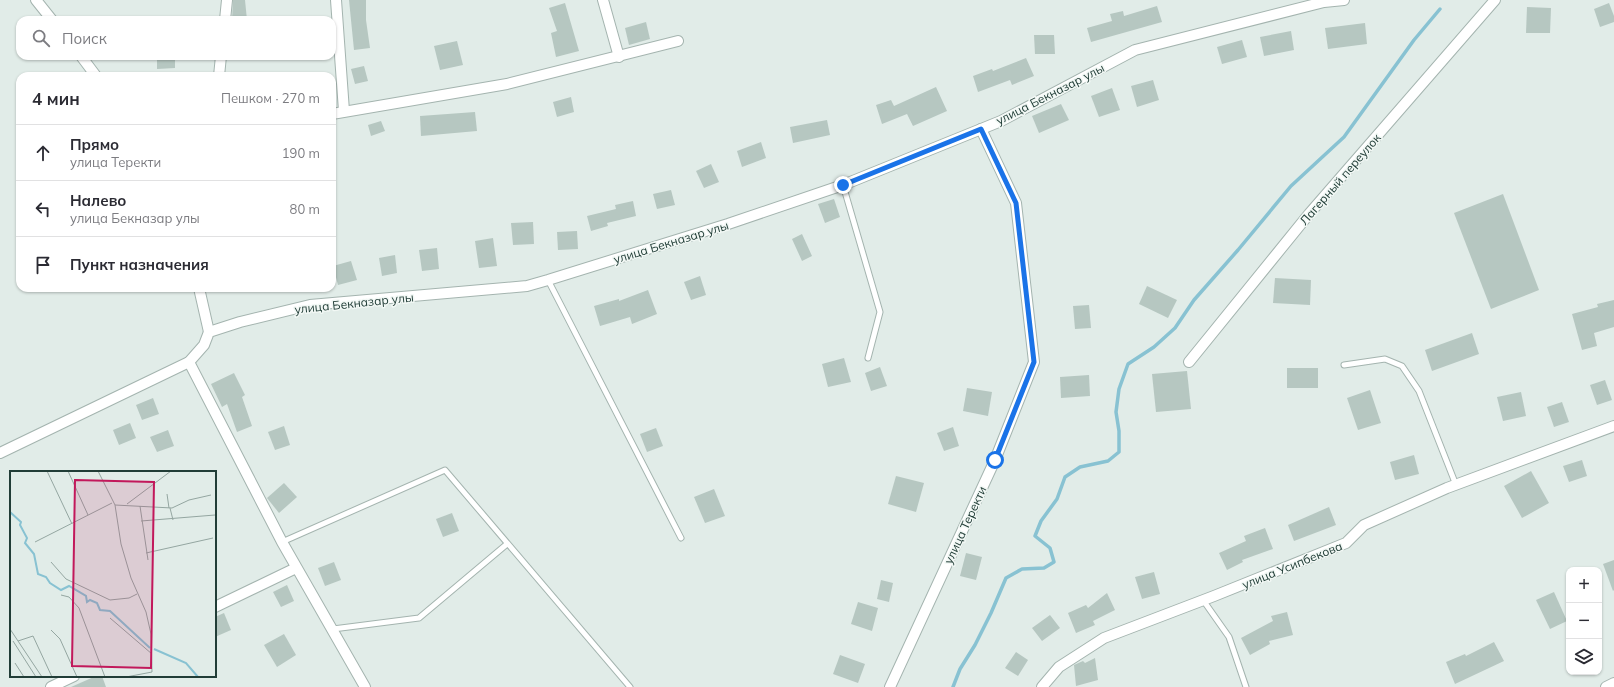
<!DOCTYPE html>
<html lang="ru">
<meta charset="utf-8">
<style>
:root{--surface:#fff;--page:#f2f2f3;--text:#2b2b33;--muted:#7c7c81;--line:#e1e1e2}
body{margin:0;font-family:Mulish,sans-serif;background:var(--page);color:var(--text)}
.controls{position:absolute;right:12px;bottom:12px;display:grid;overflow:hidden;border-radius:8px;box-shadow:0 1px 3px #0004}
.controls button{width:36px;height:36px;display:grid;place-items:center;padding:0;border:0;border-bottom:1px solid var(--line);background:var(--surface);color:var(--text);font:20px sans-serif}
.stop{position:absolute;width:12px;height:12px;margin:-9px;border:3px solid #1a73e8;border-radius:50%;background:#fff}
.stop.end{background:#1a73e8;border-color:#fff;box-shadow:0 1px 4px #0008}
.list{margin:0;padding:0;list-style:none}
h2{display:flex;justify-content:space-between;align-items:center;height:52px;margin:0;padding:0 16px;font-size:17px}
h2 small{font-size:13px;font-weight:400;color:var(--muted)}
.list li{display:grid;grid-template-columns:26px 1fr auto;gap:12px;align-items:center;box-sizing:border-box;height:56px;padding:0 16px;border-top:1px solid var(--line)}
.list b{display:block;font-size:15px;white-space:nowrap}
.list p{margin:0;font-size:13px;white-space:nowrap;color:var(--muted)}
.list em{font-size:13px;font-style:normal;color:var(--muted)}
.icon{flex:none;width:22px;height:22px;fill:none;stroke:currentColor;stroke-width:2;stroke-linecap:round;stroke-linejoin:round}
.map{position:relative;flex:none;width:1614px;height:687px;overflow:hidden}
.search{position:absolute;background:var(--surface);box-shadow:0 1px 3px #0004;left:16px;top:16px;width:320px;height:44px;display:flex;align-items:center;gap:10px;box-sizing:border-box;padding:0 14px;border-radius:12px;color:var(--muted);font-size:15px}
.panel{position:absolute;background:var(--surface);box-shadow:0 1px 3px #0004;left:16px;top:72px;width:320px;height:220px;border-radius:12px}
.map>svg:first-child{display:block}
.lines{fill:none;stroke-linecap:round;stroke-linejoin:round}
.stream{stroke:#88c2d2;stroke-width:3.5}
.building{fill:#b6c7c1}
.lane-casing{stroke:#a4b4af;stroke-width:7}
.street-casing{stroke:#a4b4af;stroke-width:12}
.lane{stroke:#fff;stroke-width:5}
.street{stroke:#fff;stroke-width:10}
.route{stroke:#1a73e8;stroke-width:5}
.labels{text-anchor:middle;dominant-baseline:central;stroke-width:3;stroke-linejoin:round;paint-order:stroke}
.street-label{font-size:12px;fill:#213d37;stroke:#f2f8f5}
.inset-river{fill:none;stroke:#88c2d2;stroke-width:2}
.inset-road{fill:none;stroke:#94a6a1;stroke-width:1}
.view{fill:#c2185b;fill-opacity:0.15;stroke:#c2185b;stroke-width:2}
.inset-edge{fill:none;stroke:#213d37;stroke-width:2}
</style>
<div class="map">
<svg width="1614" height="687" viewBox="0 0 1614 687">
<rect width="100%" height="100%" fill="#e1ece8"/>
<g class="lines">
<!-- stream -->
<polyline class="stream" points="953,687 960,669 975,645 991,613 1006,578 1022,569 1044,568 1054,562 1050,548 1035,536 1041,521 1057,499 1065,477 1080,467 1108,461 1119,452 1119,431 1116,412 1119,389 1128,364 1154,347 1175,328 1194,300 1238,250 1291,186 1344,137 1414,40 1440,9"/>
</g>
<!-- building -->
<g class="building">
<polygon points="233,0 245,0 247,20 232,20"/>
<polygon points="349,0 366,0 366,20 370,48 354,50"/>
<polygon points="565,3 579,51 556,57 551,33 557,31 549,8"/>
<polygon points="1609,3 1614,16 1614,22 1600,27 1594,9"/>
<polygon points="1157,6 1162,22 1091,42 1087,28 1112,21 1110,14 1123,11 1124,16"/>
<polygon points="1527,7 1551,8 1550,33 1526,33"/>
<polygon points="646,22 650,39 629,45 625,28"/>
<polygon points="1365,23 1367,44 1328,49 1325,28"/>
<polygon points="1291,31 1294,50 1264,56 1260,37"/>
<polygon points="1034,35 1054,35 1055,54 1035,54"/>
<polygon points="1242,40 1247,57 1222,64 1217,47"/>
<polygon points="457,41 463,65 440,70 434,46"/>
<polygon points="157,56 175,56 175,68 157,69"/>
<polygon points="1026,58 1034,76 1012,85 1010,80 978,92 973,76 992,69 993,71"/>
<polygon points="364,66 368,81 355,84 351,69"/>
<polygon points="1153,80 1159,100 1137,107 1131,86"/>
<polygon points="936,87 947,111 913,126 907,114 882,124 876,105 891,100 894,106"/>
<polygon points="1112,88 1120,110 1099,117 1091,96"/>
<polygon points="571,97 574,112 557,117 553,102"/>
<polygon points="1061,104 1069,120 1039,133 1032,116"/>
<polygon points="475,112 477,131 421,136 420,116"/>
<polygon points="827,120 830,135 793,143 790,127"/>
<polygon points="381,121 385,131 371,136 368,125"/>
<polygon points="761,142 766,158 742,167 737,151"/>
<polygon points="711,164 719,182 704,188 696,171"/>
<polygon points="671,190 675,205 657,209 653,194"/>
<polygon points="1503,194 1539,290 1491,309 1454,213"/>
<polygon points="834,199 840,217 825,223 818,204"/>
<polygon points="633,201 636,216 607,223 608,226 591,231 587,216 616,209 615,205"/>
<polygon points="533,222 534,244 513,245 511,223"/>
<polygon points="577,231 578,249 558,250 557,232"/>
<polygon points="802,234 812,256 802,261 792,239"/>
<polygon points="493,238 497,266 479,268 475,241"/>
<polygon points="437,248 439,269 422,271 419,250"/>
<polygon points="395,255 397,273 382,276 379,258"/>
<polygon points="351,261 357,280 338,285 333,266"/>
<polygon points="700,276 706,295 691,300 684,282"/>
<polygon points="1275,278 1311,280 1310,305 1273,303"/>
<polygon points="1147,286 1177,300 1168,318 1139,304"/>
<polygon points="648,290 657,314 632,324 630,317 600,326 594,306 619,299 619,301"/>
<polygon points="1614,300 1614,327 1594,333 1597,346 1582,350 1572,314 1598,307 1597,304"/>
<polygon points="1089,305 1091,328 1075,329 1073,306"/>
<polygon points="1472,333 1479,354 1432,371 1425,350"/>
<polygon points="844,358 851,382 828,387 822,364"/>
<polygon points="880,367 887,386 871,391 865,373"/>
<rect x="1287" y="368" width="31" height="20"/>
<polygon points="1187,371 1191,409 1156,412 1152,374"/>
<polygon points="234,373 245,395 242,397 252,426 237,432 227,404 222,407 211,384"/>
<polygon points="1089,375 1090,396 1061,398 1060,377"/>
<polygon points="1605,380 1612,400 1597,405 1590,385"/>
<polygon points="967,388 992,392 988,416 963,411"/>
<polygon points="1370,390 1381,423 1358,430 1347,398"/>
<polygon points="1521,392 1526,416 1503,421 1497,397"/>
<polygon points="153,398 159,414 142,420 136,405"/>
<polygon points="1562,402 1569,422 1554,427 1547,407"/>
<polygon points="130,423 136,438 119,445 113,430"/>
<polygon points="284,426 290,445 275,450 268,432"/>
<polygon points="953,427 959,446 944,451 937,433"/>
<polygon points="656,428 663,446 647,452 640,434"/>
<polygon points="168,430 174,446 157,452 150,437"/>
<polygon points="1414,455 1419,474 1395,480 1390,462"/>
<polygon points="1582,460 1587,476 1569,482 1563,466"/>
<polygon points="1531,471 1549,503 1522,518 1504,486"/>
<polygon points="896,476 924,483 916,512 888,504"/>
<polygon points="284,483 297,497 279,513 267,498"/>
<polygon points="714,489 725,516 705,523 694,497"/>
<polygon points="1329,507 1336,525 1294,541 1288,525"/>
<polygon points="452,513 459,531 443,537 436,519"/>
<polygon points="1265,528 1273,549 1242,560 1243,562 1227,570 1219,553 1246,541 1244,536"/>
<polygon points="966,553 982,557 976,580 960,576"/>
<polygon points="1614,560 1614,590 1613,591 1603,564"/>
<polygon points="334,562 341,580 325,586 318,568"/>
<polygon points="1154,572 1160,594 1142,599 1135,577"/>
<polygon points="881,580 893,583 889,602 877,599"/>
<polygon points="287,585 294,601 281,607 273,592"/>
<polygon points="1554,592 1567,621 1550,629 1536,600"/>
<polygon points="1107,593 1115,610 1093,621 1095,625 1076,633 1068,613 1086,605 1088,608"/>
<polygon points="858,602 878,608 872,631 851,624"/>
<polygon points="1287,612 1293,635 1269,641 1270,644 1250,655 1241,638 1273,621 1271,616"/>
<polygon points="224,613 231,630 215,637 215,617"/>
<polygon points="1050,615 1060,628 1042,641 1032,628"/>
<polygon points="284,634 296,655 277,667 264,645"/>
<polygon points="1494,642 1504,661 1455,684 1446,662 1465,654 1466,656"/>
<polygon points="1016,652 1028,660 1018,676 1005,668"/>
<polygon points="840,655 865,664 858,683 833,674"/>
<polygon points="1095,658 1098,680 1076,686 1074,665 1083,661 1085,663"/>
<polygon points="96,676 102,676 106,687 71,687"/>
</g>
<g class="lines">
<defs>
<g id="lane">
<polyline points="843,185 880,312 868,358"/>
<polyline points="548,280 681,538"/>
<polyline points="1344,365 1385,359 1402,366 1419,391 1456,485"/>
<polyline points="282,542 445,470 630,687"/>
<polyline points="1203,600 1229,637 1246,687"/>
<polyline points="333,629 419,618 507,544"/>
</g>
<g id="street">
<polyline points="36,0 52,20"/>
<polyline points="336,0 344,111"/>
<polyline points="603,0 619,57"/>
<polyline points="225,20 227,0"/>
<polyline points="81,56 96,76"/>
<polyline points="219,76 221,56"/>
<polyline points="332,114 507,84 678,41"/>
<polyline points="199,288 209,332"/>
<polyline points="189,362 282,542 365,687"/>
<polyline points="1189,362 1309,214 1495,0"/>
<polyline points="0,453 189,362 204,345 209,332 240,322 310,305 527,286 548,280 728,224 843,185 1001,121 1135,50 1324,2 1344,0"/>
<polyline points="215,607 296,568"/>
<polyline points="51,687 74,676"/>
<polyline points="890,687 995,460 1034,362 1016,203 981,129"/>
<polyline points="1042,687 1059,667 1104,638 1214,596 1346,543 1364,525 1447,488 1614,426"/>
<polyline points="1606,687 1614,683"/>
</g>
</defs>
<!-- lane casing -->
<use href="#lane" class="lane-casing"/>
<!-- street casing -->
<use href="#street" class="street-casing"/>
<!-- lane -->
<use href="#lane" class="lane"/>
<!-- street -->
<use href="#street" class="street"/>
</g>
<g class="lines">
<!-- route -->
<polyline class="route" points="843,185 981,129 1016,203 1034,362 995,460"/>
</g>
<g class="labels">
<!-- street labels -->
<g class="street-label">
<text transform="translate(1050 94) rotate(-27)">улица Бекназар улы</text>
<text transform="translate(1340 179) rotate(-49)">Лагерный переулок</text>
<text transform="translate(671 242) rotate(-17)">улица Бекназар улы</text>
<text transform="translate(354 303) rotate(-6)">улица Бекназар улы</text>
<text transform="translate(965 525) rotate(-65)">улица Теректи</text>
<text transform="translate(1292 565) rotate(-22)">улица Усипбекова</text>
</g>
</g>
<!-- overview -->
<g transform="translate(10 471)">
<rect width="206" height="206" fill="#e1ece8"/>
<path class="inset-river" d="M0,41L11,51L10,54L17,67L15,72L24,83L28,103L36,106L40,112L51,119L59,115L76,125L77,131L80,129L87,132L90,139L100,140L140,177M144,178L176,192L188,206"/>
<path class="inset-road" d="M37,0L62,53M58,0L78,44M88,0L105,34L111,73L121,107L136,141L141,163L142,201M157,23L159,37M117,33L161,0M105,34L162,37L179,29L201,24M130,35L138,89M160,37L163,49M131,50L205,44M25,71L102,32M136,82L203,67M41,91L56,108L100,129L119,127L127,123M51,124L59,126L69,137L95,206M100,147L142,183M0,158L32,206M41,159L50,168L67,206M3,170L26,206M8,170L23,165L42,206M5,192L14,206M116,206L142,201"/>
<path class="view" d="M65,9L144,11L141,197L62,195Z"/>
<rect width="206" height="206" class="inset-edge"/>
</g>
</svg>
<div class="controls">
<button>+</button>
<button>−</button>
<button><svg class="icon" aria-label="layers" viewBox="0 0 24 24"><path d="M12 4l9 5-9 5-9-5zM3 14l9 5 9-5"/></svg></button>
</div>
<div class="stop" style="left:995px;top:460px"></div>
<div class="stop end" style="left:843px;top:185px"></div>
<div class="search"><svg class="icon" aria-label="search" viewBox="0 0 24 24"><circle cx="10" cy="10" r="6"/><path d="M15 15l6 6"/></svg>Поиск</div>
<section class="panel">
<h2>4 мин<small>Пешком · 270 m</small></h2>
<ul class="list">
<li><svg class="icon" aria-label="ahead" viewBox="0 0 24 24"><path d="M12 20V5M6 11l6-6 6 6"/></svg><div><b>Прямо</b><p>улица Теректи</p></div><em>190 m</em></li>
<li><svg class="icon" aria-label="left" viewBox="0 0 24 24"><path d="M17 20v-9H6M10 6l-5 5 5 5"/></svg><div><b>Налево</b><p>улица Бекназар улы</p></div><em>80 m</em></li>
<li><svg class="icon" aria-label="arrive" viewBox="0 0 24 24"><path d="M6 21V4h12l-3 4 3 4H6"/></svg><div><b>Пункт назначения</b></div></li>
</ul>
</section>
</div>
